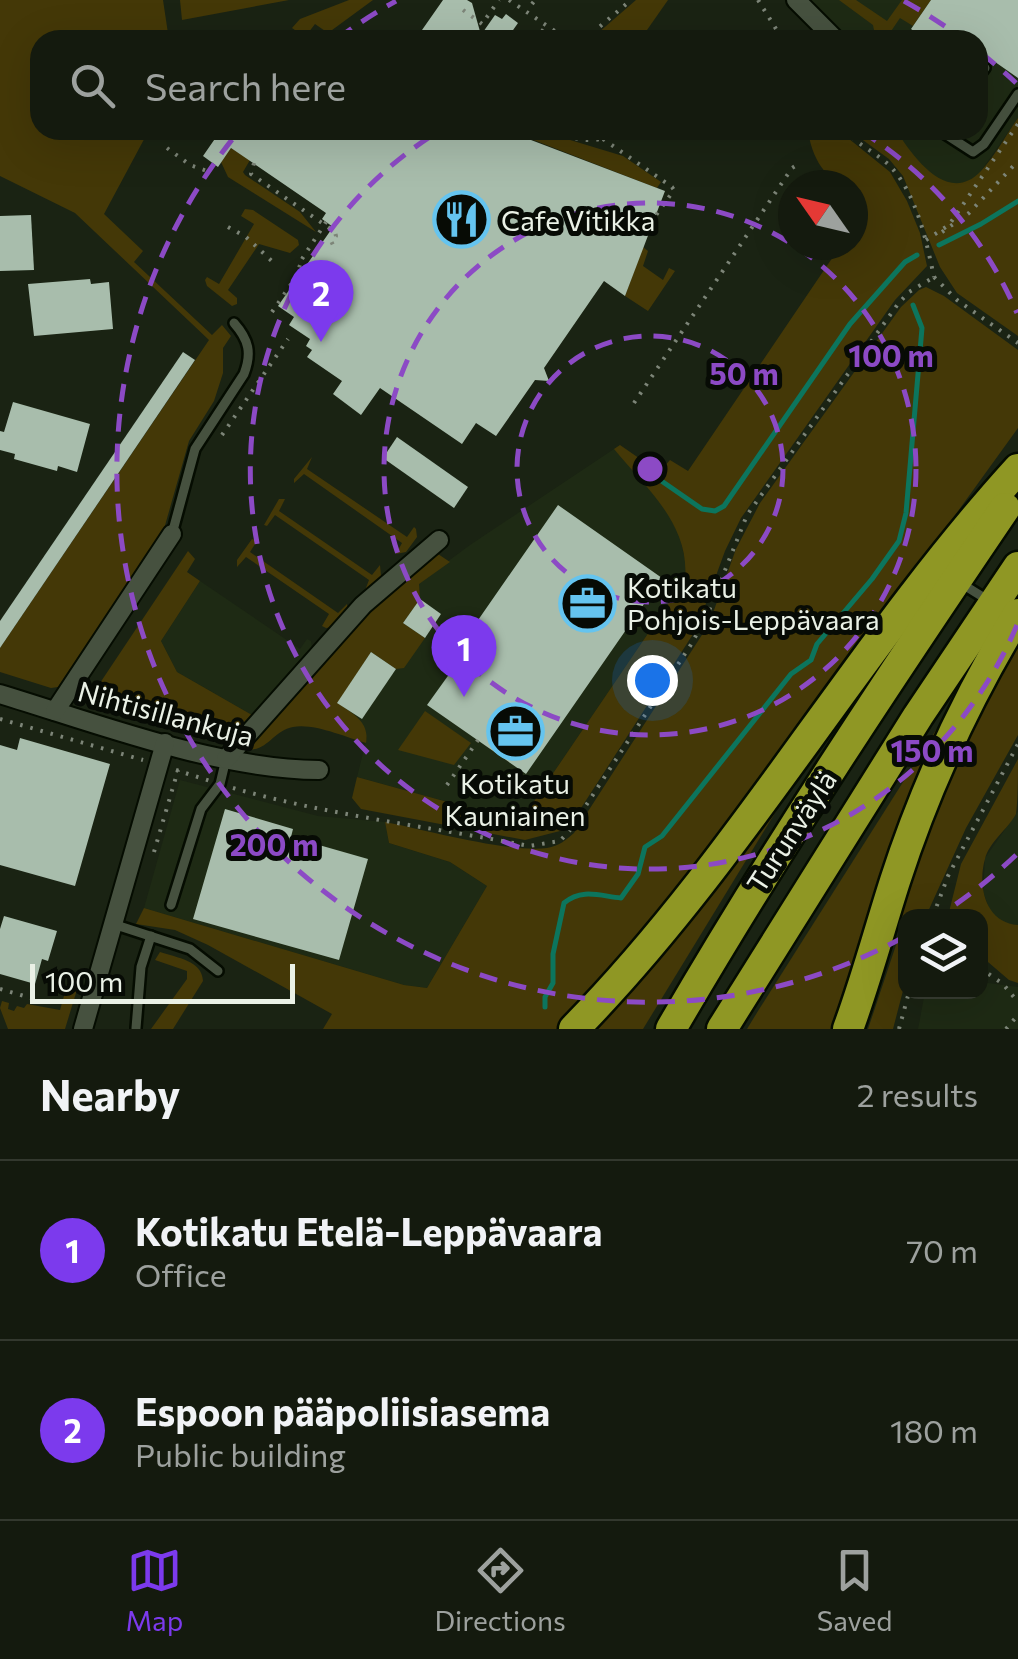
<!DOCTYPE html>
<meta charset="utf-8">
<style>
:root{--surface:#141a0e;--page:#21271c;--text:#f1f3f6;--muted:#9da19e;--line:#33382e;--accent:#7c3aed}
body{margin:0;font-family:Commissioner,sans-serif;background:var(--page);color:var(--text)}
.controls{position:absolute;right:30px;bottom:30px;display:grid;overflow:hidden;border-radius:20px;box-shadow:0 10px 40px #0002}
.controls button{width:90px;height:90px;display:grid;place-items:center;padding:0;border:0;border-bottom:2px solid var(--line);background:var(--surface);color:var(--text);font:50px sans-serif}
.compass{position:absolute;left:778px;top:170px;width:90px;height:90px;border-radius:50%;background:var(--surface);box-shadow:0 10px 40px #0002;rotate:304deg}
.scale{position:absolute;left:30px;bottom:25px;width:265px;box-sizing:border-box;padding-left:10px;border:5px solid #eaf1e6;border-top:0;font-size:28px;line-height:35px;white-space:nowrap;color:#eaf1e6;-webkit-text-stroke:8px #070b05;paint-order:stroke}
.you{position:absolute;left:652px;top:680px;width:35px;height:35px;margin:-25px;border:8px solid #fff;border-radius:50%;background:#1a73e8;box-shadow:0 0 0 15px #1a73e833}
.badge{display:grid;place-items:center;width:65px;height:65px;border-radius:50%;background:var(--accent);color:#fff;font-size:32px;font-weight:700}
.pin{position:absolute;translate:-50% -82px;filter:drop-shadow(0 2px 5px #0008)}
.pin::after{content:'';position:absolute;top:52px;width:35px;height:30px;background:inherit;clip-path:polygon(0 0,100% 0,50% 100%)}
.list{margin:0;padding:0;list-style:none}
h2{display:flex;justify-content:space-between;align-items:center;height:130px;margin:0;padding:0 40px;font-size:42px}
h2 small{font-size:32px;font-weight:400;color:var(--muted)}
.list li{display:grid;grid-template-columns:65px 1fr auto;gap:30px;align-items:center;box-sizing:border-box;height:180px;padding:0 40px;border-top:2px solid var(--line)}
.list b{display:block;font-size:38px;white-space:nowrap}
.list p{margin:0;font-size:32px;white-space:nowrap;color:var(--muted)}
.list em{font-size:32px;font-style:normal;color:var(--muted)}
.icon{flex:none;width:55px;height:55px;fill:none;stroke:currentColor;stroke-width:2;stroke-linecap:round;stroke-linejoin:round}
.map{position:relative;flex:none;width:1018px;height:1029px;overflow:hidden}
.search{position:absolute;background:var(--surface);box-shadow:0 10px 40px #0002;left:30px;right:30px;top:30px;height:110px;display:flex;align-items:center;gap:25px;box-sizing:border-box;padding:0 35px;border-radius:30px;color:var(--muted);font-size:38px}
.sheet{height:490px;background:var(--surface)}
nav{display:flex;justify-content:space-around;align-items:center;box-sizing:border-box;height:140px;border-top:2px solid var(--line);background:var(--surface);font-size:28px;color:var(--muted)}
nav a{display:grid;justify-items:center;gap:5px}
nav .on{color:var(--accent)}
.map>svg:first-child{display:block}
.built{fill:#1e2a14}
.green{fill:#443807}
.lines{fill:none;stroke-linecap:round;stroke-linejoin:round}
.stream{stroke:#0c755d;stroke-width:5}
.building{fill:#a8bdac}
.service-casing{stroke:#050c01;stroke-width:14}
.minor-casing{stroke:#050c01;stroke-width:22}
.motorway-casing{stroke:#050c01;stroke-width:35}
.path{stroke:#7d8578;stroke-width:4;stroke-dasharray:2.5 8;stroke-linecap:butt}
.service{stroke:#46513f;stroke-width:9}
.minor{stroke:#46513f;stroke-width:18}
.motorway{stroke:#8f9724;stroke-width:30}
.path-bridge{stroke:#7d8578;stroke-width:4;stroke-dasharray:2.5 8;stroke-linecap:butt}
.ring{fill:none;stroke:#8c4ac5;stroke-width:5;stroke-dasharray:18 12}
.labels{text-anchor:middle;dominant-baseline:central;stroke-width:10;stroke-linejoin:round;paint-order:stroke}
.poi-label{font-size:28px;fill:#eaf1e6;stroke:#070b05;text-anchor:start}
.street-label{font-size:28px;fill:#eaf1e6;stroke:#070b05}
.centre{fill:#8c4ac5;stroke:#070b05;stroke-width:5}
.ring-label{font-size:30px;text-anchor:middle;font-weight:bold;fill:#8c4ac5;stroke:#070b05;stroke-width:10;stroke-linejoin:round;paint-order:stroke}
</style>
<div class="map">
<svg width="1018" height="1029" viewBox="0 0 1018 1029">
<rect width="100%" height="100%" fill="#1a2313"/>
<!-- built -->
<g class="built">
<polygon points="805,0 1018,0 1018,118 944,224 887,130 978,130 978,40 831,40"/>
<polygon points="620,445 677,525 686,563 685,579 520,822 357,777 367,737 288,713 397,599 470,545"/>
<polygon points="200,581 300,649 307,639 311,641 312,649 252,715 177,672 161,641"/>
<polygon points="180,780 318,816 385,822 389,843 450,862 487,886 427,988 404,985 144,908"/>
<polygon points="1018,811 1018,925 1006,924 992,916 983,892 985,858"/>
<polygon points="981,982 1018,987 1018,1029 918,1029 925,992 980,992"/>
</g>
<!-- green -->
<g class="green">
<polygon points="0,0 163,0 169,40 40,40 40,130 149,130 104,214 143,251 134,262 212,335 222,325 231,336 223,348 223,373 214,401 189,441 164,529 58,687 51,688 0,672 0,648 209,340 75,213 0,176"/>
<polygon points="180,0 289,0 182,20"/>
<polygon points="349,0 373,0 328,33 315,24 305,37 292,28 300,19"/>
<polygon points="636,0 668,0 640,40 590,40"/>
<polygon points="839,0 856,0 887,21 902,0 931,0 913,26 900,18 885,40 876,40 873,25"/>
<path d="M1018,118V336L957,293L940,267L903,176L889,159L849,130H896C913,157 948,206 981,171C995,156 1006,135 1018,118Z"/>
<path d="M808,130H838L890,172L907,201L920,233L927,266L895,300L741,518L725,551L697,628L574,819L560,831L525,840L361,809L352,798L357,777L520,822L685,579C690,524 646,488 614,449L620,445L659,472L670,460L688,471L841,245H853V227L866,207L853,196V185C826,185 811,156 808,130Z"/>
<polygon points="547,133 623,156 661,182 657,188 531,139"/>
<polygon points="231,148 250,160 243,172 245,175 300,212 316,232 228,177 221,162"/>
<polygon points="245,209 253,210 298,240 299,245 290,253 259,244 228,290 237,298 237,304 232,306 207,286 205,280 207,277 219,284 254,224 241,216"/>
<polygon points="643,247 648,251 643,266 663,280 669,268 675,271 648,311 625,296"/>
<path d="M926,287L944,296L1018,350V428L849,662L663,909L558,1029H323L332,1014L208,945L175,930L136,924L144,908L404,985L427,988L487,886L450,862L389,843L385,822C426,830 509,853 547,848C559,846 566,840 574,833L709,624L736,549L760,503L901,307L919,290Z"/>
<polygon points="312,457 307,469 407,537 414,527 416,529 417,537 406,552 396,554 402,543 304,474 294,483 294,479"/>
<polygon points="279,499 285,499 279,511 372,575 380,565 381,576 364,593 369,580 275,515 267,526 264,525"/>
<polygon points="252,539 257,541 250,552 338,613 347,604 348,611 333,627 326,628 322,626 329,614 246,557 237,567 237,560"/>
<polygon points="188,551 195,559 187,572 200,581 161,641 177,672 252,715 227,737 218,740 88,701"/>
<path d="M438,554L450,562L419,584L420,599L403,623L425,638L404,668L396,669L371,652L338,703C353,714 370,722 366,743C345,737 314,723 293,727C272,731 267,754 243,749L382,600Z"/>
<polygon points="1018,636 1018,735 966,828 926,916 906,916 905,983 893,1029 868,1029 897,942 909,876 964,739"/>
<polygon points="425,711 471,743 454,765 398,750"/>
<polygon points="948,711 836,1029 747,1029 758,1011"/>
<polygon points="827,728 643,1029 589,1029"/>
<path d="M1018,759C1018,775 1018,800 1016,814C1008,829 989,842 985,859C977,887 986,923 1018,925V983L1009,980L981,956L980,916H948L961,864Z"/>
<path d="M160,952C177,958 202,960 203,981L173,1029H151L187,979V971L155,960Z"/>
<polygon points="69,978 79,983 65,1029 8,1029 0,1008 2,1001 9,1003 8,1009 14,1011 17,1006 24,1008 27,1004 60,1010"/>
</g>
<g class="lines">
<!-- stream -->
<g class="stream">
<polyline points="939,245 981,224 1018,201"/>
<polyline points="637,464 702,509 715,511 724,506 850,324 905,262 917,255"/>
<path d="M545,1007V997L553,983V954L564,903C582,888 600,896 621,898L638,874L645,847L662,836L791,674L811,660L817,644L872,579L899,541L906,513L922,328L913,305"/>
</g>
</g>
<!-- building -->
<g class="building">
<polygon points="443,0 467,0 472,3 481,35 495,15 502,19 506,14 518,23 506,40 415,40"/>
<polygon points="931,0 1018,0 1018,78 978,50 978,40 926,40 911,29"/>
<polygon points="221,130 518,130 531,140 665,191 625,296 604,281 544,368 549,381 535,380 496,436 476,423 462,444 380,388 361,415 333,394 342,381 307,357 312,350 306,346 310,339 289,325 294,317 278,306 333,227 322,219 326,213 231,148 218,167 203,156"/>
<polygon points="31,215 34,270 0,271 0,216"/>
<polygon points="90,279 91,284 109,282 113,329 34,336 28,284"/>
<polygon points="183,352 195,360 0,648 0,621"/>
<polygon points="13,402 90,424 77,472 58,466 57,471 14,459 15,454 0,450 0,431 4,432"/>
<polygon points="397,437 468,487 454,508 383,458"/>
<polygon points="558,505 662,578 526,774 427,705 450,673 445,670 467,636"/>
<polygon points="420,599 441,614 425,638 403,623"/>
<polygon points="371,652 396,669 362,719 337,703"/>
<polygon points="20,738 110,764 75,886 0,865 0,745 17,750"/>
<polygon points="225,809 293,829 291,837 368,859 339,960 193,919"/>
<polygon points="4,916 57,931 48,961 42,959 35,984 0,974 0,929"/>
</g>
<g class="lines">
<defs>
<g id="service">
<polyline points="978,77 985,68"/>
<polyline points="939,130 973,152 984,144 1018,94"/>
<path d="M172,534L195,449L244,374C252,353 249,340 234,323"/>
<polyline points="962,584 991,602"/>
<polyline points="171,905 201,809 220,784 226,759"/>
<polyline points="113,924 190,949 218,971"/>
<polyline points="136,1028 141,967 151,936"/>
</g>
<g id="minor">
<polyline points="796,0 836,40"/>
<path d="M0,694C99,724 216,769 319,770"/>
<polyline points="55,711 172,534"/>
<polyline points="226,759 363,605 439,540"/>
<polyline points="83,1029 165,743"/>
</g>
<g id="motorway">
<path d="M574,1029C741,859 858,645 1018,469"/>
<path d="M671,1029C775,850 889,679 1005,508"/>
<polyline points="722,1029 918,716 1018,567"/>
<path d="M848,1029C866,980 879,931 895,881C925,788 967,698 1018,614"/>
</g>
</defs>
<!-- service casing -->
<use href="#service" class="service-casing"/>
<!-- minor casing -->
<use href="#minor" class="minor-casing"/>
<!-- motorway casing -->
<use href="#motorway" class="motorway-casing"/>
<!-- path -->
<g class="path">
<polyline points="509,0 568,40"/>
<polyline points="758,0 783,40"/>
<polyline points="532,4 535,0"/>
<polyline points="463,10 482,24 499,0"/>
<polyline points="536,40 545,27"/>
<polyline points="573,40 576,35"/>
<polyline points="584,40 631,0"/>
<path d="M545,130C564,135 589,146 608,136"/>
<path d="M844,130C857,144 875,152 889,165C917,194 926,240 934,277"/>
<polyline points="520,132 523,130"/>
<polyline points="603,139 672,187 674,190 654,218"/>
<polyline points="167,148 190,165 207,171"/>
<polyline points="254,163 251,174 335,232 336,236 331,241 333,245"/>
<polyline points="228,227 246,237 274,263"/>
<polyline points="942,232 969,213 1018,161"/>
<polyline points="926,240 949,225 1018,124"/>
<polyline points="934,277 957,300 1018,343"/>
<polyline points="272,312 296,277 302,259"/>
<polyline points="634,403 792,168 800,163"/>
<polyline points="222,435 288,339"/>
<polyline points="0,719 143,760"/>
<polyline points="176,770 210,781"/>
<polyline points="447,785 478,740"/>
<path d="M233,788C327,815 432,827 529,846L560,841L570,830L692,643L708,613L747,515L898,304L909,292L934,277"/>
<polyline points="154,852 178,770"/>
<polyline points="933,916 948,876 1018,744"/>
<polyline points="980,968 1003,984 1018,1002"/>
<polyline points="0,989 38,1000"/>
<polyline points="899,1029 909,992"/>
<polyline points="1006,1029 1018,1015"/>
</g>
<!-- service -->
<use href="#service" class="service"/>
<!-- minor -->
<use href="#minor" class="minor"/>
<!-- motorway -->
<use href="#motorway" class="motorway"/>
<!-- path-bridge -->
<polyline class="path-bridge" points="302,259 326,222"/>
</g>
<!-- distance rings -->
<g class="ring">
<circle cx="650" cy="469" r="133"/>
<circle cx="650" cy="469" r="266"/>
<path d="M1017 625A399 399 0 1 1 439 131M861 131A399 399 0 0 1 1017 313"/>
<path d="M1016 855A532 532 0 0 1 940 915M904 937A532 532 0 0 1 239 131M337 39A532 532 0 0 1 396 1M904 1A532 532 0 0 1 963 39M981 53A532 532 0 0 1 1016 83"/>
</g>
<!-- icons -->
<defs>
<symbol id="restaurant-ring" viewBox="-11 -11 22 22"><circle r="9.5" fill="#070b05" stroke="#65c4ef" stroke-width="1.5"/><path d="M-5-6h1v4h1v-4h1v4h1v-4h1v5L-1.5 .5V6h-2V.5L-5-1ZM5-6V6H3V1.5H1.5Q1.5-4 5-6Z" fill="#65c4ef"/></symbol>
<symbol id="office-ring" viewBox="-11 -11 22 22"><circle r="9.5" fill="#070b05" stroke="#65c4ef" stroke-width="1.5"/><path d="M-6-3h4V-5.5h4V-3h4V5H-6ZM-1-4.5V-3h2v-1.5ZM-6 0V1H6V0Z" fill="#65c4ef"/></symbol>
</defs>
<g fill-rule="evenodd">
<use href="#restaurant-ring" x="430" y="188" width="63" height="63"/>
<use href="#office-ring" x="556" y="572" width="63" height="63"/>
<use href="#office-ring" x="484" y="700" width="63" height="63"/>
</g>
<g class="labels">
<!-- poi labels -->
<g class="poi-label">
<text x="501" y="220">Cafe Vitikka</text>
<text x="627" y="587">Kotikatu<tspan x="627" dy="32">Pohjois-Leppävaara</tspan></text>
<text x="515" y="783" text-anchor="middle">Kotikatu<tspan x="515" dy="32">Kauniainen</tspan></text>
</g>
<!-- street labels -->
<g class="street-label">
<text transform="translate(166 713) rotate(15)">Nihtisillankuja</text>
<text transform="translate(791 831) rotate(-57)">Turunväylä</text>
</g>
</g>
<circle cx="650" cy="469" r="15" class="centre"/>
<g class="ring-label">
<text x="891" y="367">100 m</text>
<text x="744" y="385">50 m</text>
<text x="932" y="762">150 m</text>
<text x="274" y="856">200 m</text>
</g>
</svg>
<div class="controls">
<button><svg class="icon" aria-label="layers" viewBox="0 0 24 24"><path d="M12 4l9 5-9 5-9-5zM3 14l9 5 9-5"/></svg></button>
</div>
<svg class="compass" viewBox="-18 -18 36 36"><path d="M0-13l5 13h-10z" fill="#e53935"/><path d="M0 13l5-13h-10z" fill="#9da19e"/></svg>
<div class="scale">100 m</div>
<div class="you"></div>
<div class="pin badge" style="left:464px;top:697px">1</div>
<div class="pin badge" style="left:321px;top:342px">2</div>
<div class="search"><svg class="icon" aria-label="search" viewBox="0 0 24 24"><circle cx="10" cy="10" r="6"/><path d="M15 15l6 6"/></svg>Search here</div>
</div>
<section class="sheet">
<h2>Nearby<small>2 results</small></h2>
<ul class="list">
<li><span class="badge">1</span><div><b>Kotikatu Etelä-Leppävaara</b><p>Office</p></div><em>70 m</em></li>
<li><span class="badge">2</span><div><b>Espoon pääpoliisiasema</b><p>Public building</p></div><em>180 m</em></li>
</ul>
</section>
<nav>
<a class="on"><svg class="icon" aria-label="map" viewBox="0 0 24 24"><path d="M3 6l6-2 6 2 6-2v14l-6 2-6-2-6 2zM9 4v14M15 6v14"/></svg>Map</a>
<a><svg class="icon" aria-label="directions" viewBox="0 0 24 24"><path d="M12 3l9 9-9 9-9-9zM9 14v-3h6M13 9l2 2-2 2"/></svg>Directions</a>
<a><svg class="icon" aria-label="saved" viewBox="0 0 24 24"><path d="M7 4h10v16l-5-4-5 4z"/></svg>Saved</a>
</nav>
